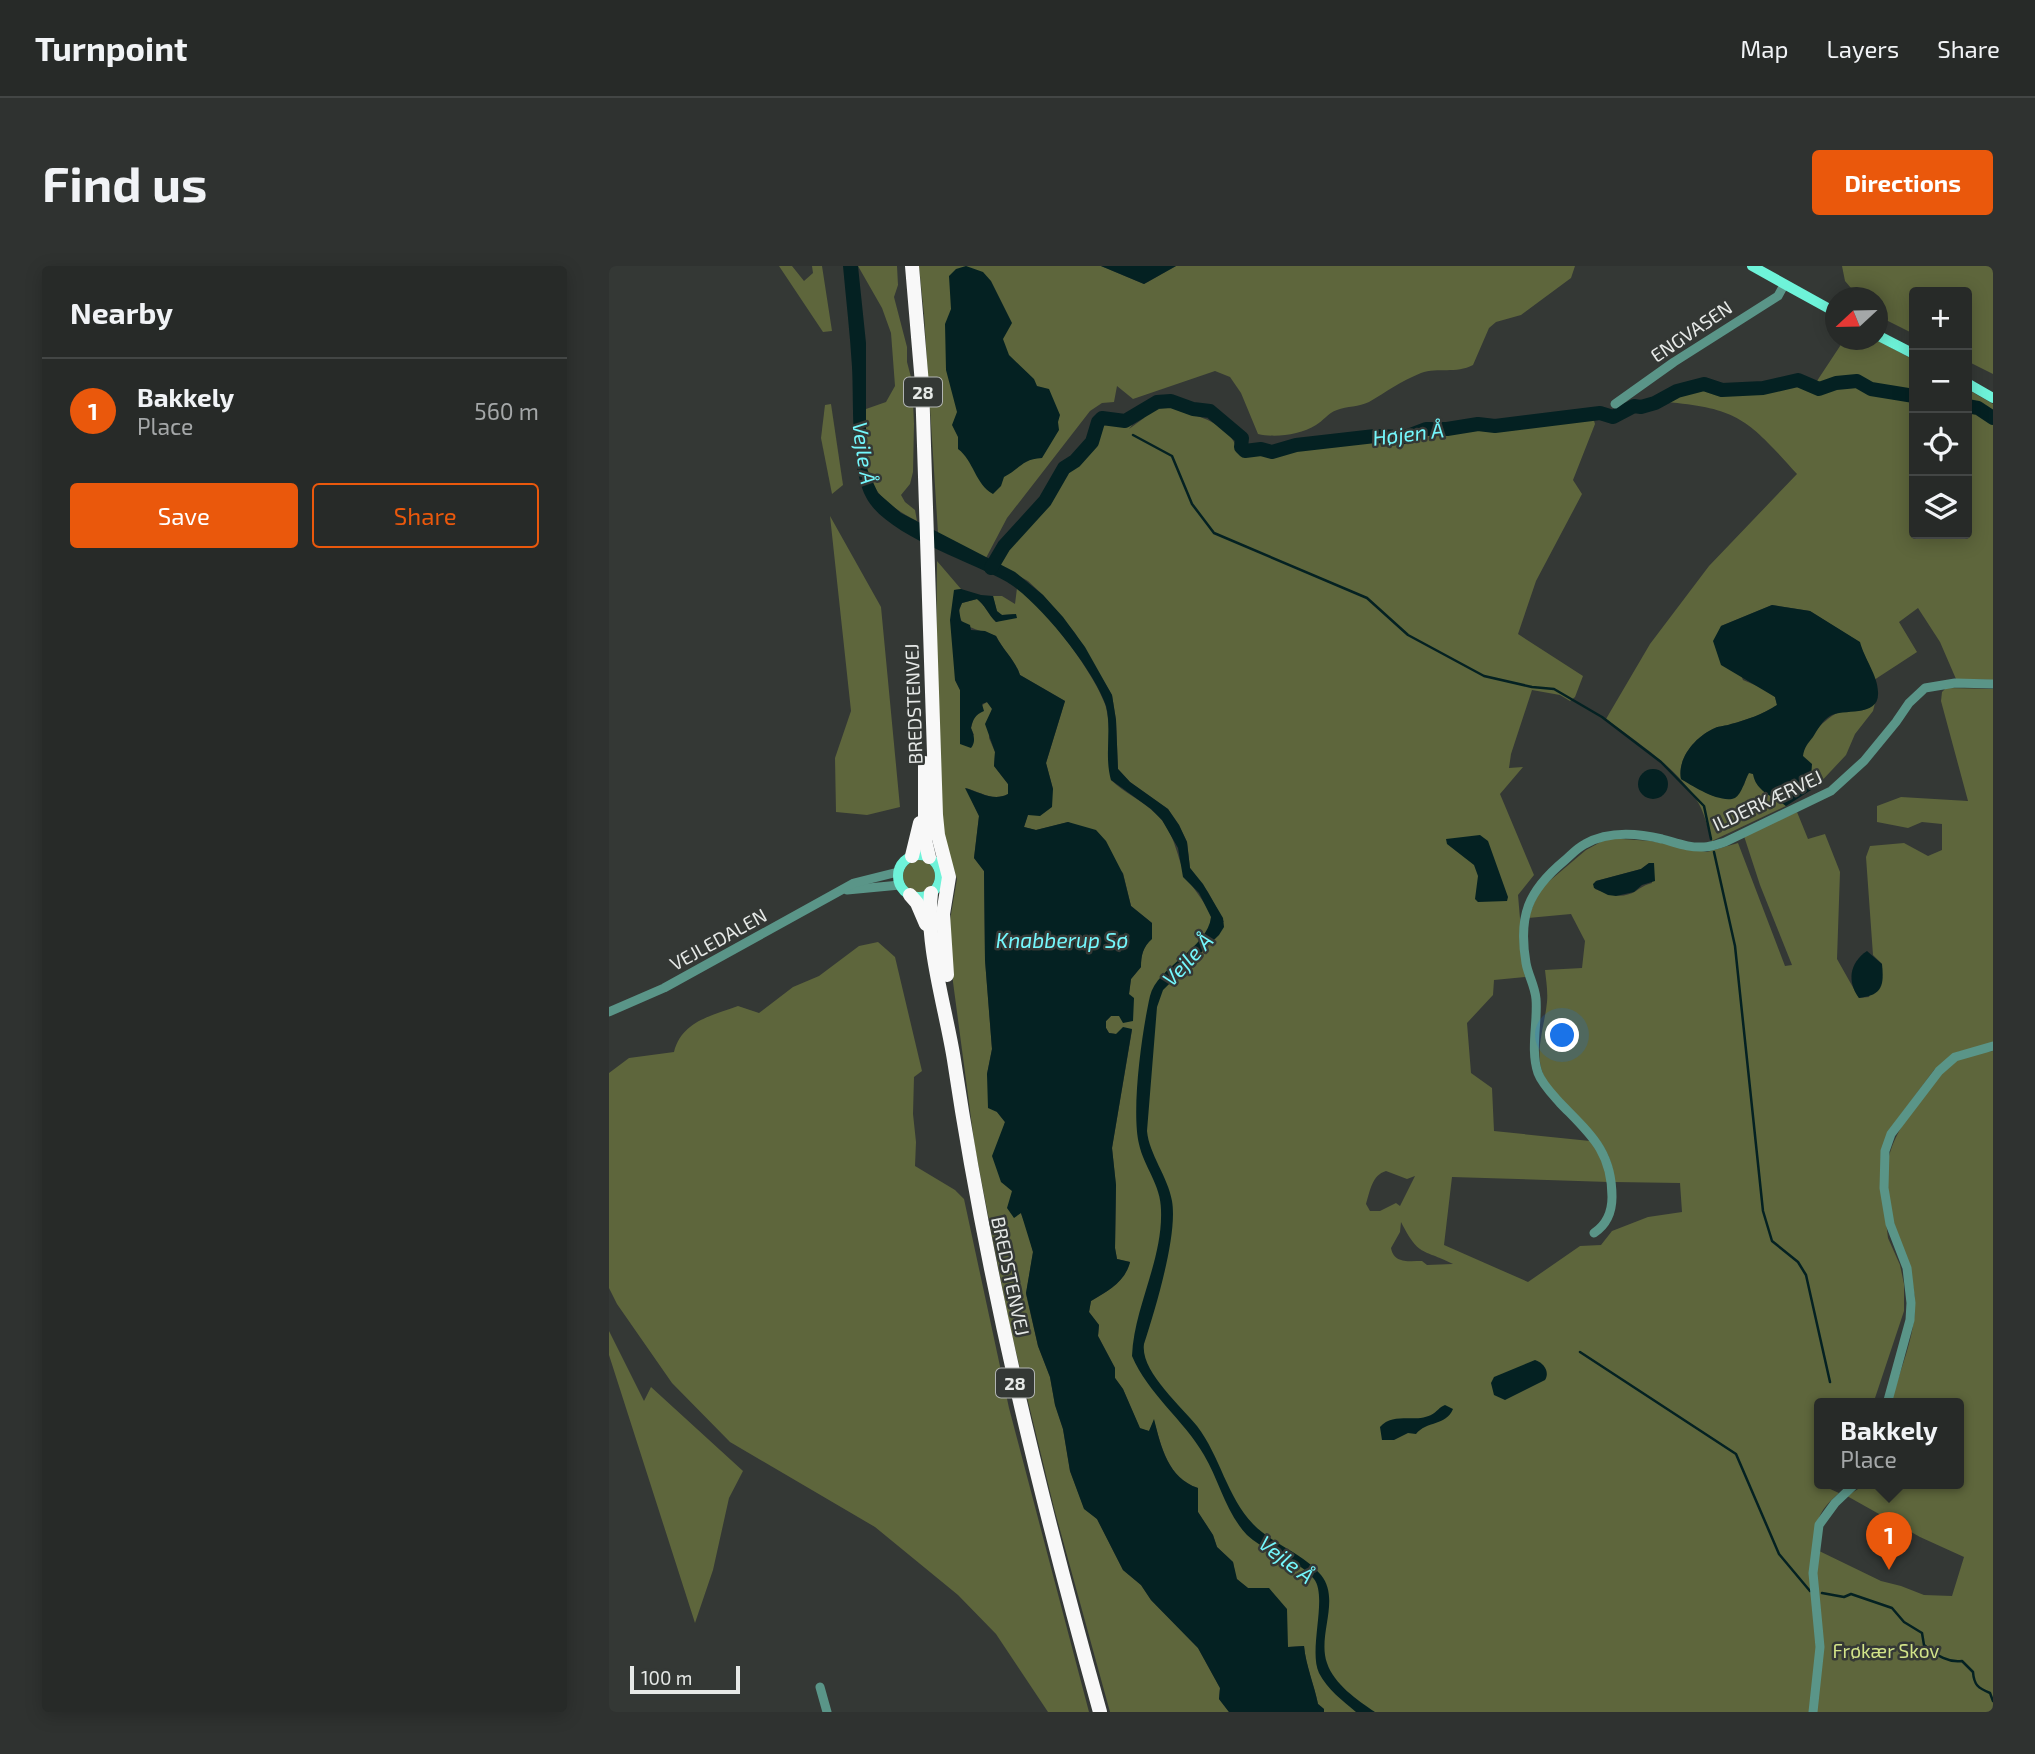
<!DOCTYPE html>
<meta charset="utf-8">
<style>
:root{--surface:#272a28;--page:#2f3230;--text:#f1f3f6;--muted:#a4a7a8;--line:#434645;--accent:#ea580c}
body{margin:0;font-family:"Exo 2",sans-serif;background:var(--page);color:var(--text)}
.controls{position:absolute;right:21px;top:21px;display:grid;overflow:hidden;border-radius:7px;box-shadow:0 4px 18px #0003}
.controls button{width:63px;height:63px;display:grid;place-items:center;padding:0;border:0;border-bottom:2px solid var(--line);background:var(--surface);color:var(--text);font:35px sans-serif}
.compass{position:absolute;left:1216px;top:21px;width:63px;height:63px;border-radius:50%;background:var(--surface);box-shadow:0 4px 18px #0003;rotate:248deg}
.scale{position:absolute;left:21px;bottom:18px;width:110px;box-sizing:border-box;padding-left:7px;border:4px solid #e6e9e7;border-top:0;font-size:19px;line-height:24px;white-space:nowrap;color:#e6e9e7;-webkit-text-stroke:5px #343835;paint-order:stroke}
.you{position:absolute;left:954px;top:770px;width:24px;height:24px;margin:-18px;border:5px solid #fff;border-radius:50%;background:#1a73e8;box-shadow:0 0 0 10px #1a73e833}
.badge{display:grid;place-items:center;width:46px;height:46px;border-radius:50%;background:var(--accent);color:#fff;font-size:23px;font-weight:700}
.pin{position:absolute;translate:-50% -58px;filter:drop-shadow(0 2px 4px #0008)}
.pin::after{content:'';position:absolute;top:37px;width:24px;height:21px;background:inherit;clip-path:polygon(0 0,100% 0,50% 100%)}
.popup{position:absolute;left:1205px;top:1132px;width:150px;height:91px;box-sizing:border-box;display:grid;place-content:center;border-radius:7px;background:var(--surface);filter:drop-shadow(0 2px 5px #0005);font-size:23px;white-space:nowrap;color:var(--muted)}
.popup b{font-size:26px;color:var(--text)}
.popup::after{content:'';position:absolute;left:50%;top:100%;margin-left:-14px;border:14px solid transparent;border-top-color:var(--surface)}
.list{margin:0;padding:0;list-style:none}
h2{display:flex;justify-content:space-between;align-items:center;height:91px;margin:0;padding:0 28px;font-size:30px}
h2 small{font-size:23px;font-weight:400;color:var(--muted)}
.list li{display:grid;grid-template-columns:46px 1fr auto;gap:21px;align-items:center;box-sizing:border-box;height:105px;padding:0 28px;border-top:2px solid var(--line)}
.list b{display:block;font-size:26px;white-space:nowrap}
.list p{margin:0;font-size:23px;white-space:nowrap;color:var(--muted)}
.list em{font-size:23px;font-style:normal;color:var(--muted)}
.actions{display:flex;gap:14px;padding:21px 28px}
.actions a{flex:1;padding:16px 0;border:2px solid var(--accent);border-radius:7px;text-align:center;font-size:24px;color:var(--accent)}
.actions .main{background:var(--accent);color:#fff}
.icon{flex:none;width:38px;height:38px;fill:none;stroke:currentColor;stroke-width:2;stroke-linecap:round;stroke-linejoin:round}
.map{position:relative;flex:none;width:1384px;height:1446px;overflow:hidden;border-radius:7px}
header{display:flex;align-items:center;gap:42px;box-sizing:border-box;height:98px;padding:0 35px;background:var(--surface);border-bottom:2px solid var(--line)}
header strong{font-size:33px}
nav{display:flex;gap:38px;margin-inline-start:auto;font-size:24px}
.intro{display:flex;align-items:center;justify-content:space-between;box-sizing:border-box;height:168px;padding:0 42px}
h1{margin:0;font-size:49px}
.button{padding:18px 32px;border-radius:7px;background:var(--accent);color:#fff;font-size:24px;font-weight:700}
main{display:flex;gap:42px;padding:0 42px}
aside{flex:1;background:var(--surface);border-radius:7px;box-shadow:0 4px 18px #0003}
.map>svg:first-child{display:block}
.green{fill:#5e663c;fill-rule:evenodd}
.water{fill:#042122}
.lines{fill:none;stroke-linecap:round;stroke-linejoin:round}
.stream{stroke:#042122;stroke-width:2.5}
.river{stroke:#042122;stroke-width:14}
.minor{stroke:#5a9588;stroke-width:9}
.major{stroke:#6ef3d9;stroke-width:10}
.highway{stroke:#f8f8f8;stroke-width:14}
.labels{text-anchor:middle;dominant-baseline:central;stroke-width:5;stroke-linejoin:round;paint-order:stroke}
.shield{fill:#343835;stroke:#b1b4b2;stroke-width:2}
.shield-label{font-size:18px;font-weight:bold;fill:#e6e9e7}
.street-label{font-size:19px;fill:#e6e9e7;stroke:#343835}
.park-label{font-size:19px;fill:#d2e389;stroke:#343835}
.water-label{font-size:21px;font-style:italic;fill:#74f8fd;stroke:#343835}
</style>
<header>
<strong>Turnpoint</strong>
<nav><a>Map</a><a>Layers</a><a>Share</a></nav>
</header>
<div class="intro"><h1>Find us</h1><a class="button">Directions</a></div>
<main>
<aside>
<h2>Nearby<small></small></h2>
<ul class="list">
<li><span class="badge">1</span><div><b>Bakkely</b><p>Place</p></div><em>560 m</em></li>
</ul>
<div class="actions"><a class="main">Save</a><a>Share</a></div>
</aside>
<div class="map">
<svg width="1384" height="1446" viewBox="0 0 1384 1446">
<rect width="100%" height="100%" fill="#343835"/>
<!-- green -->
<g class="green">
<polygon points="170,0 183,0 195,15 204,7 203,0 213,0 223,65 214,66"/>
<path d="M249,0H288L289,19L285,31L298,81V96L303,115L305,158L304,206L301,218L292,229L296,236L306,244L308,255C250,226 256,199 257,143L277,136L286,120L282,67L273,42Z"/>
<path d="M310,0H492L535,18L567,0H966L962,12L912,49L887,56L880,62L864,99C847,108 829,101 812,107C792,115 777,126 760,136C750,141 738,140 728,144C719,147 714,155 707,159C691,169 666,172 649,168L632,127L621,111L606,105L524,133L508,120L505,136L493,137L481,145L398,252L377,292L329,267L315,48Z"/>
<polygon points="1233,0 1384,0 1384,108 1358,95 1358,26 1305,26 1305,68 1269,50 1268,32 1246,31 1247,28 1236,15"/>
<path d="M1235,74H1268L1305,94V268H1358V123L1384,138V414L1347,413L1331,376L1309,342L1290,356L1308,386L1265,414C1262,400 1255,390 1250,376L1201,345L1163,339L1112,360L1134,414L1153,422L1166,431L1168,439C1154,448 1138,454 1122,458C1117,460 1111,460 1106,462C1087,470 1068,492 1072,513L1104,530L1119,532L1135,519L1139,506L1144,508L1177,540L1103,575C1099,563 1096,549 1090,538C1069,502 1030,478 997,453L1041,378L1100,300L1188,208C1140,155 1130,142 1057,136L1071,122L1087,116L1132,121L1164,118L1188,112L1206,118Z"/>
<polygon points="222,138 234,219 223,228 212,172 216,139"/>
<path d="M554,139C563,139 567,144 575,146C594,151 621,160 628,183L636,188L652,183L663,186L687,179L714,175L766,170L796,171L817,163H838L869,158L886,160L983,148L986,158L964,214L973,228L927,315L909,368L974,410L966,431L961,435L951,429L923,424L902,488L900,502L914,501L891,528L925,609L909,629L916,711L885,714L884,729L858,757L862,807L883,822L885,865L981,875L995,892L1000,916L843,911L835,979L919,1016L971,980L992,979L1003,965L1039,951L1073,946L1071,917L1005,916C1006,865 947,847 933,805C926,784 936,758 938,736C939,725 937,714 936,704L973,702L976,675L962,648L919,652L931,623L977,584L999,572L1042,575L1098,586L1129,577L1176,700L1183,699L1151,619L1135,570L1188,546L1199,573L1216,568L1231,606L1228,693L1250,732L1260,731L1273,698L1264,689L1257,591L1261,580L1295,577L1319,590L1333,584V558L1313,556L1299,562L1268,556V540L1292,531L1359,535L1332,435L1333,426L1337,422L1384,423V778L1349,786L1325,804L1281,863L1271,907L1279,972L1291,999L1295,1018V1045L1264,1138H1210V1172L1207,1174L1210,1183V1218L1230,1227C1209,1245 1207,1255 1204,1282L1272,1315L1292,1320L1315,1329L1343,1330L1355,1291L1311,1271L1238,1230L1257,1218H1350V1138H1281C1290,1108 1306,1070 1306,1039C1306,1021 1300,1004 1294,987C1273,920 1265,892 1312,833C1321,822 1331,805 1343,797C1354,789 1371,787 1384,785V1446H715V1443L709,1438C705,1418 697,1401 695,1380L679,1381L639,1322L627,1313L624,1296L608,1281L604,1269L589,1246V1222C559,1212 553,1182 545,1155L540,1165L531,1163L514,1123L506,1112V1102L489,1070L490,1059L480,1046L482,1035C499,1025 516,1016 521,996L508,993L506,982L507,920L503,882L523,764L507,768L500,767L497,762V755L502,750H510L520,728L522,713L532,701C532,689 534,681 543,672V657L522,640L514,607L463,558L459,556L427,564L415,561L419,548L444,523L437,497L456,435L411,409C406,394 394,384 387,370C371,363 341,362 353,337L368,333C376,339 379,348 387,356L407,348L393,349L388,346L384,330H393L406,338L408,322C436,342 484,405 496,438C502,456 500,494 502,514C515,527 533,534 546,547C569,568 566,593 580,615C588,628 598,638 603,653L615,656L599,626L581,602L578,576L570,559L559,543L521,516L509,503L507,454L503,429L466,367L434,329L419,315L385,296L436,238L458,206L483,183L492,160L503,158L523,159L520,163L535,152L539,142ZM1040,597L1043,617C1036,619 1033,621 1027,625C1012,634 1000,628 986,623L987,615L1032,603ZM777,905L798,913L806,910L791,940L787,937L771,945H761L757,938C761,925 763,909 777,905ZM792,956C810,991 812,982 844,998L818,999L813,995C800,995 785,998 782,982L791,966Z"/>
<polygon points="221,250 272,341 291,541 258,549 227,546 226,492 242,445"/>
<path d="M328,295L352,323L345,324L346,414L351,424V478L365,469L362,462C364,453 369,440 378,436L383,442L380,472L386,486L385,500L399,518V528C384,536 372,526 357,522L370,550L365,592L375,605L376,694L383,783L378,808L388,846L396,856L391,875L403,925L419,965L424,986L417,1028L429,1080L441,1111L446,1139L454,1163L461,1205L475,1242L488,1253L514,1304L532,1319L542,1334L589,1382L611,1422L610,1433L620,1446H501L445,1242L401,1061L366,882L344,716L341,654L348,613L333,567L327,432Z"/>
<path d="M1266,437L1264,445L1246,468L1237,489L1207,521C1202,512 1195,500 1194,490C1192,476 1218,450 1231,446C1245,442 1251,450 1266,437Z"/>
<circle cx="310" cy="610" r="16"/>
<path d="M269,676L286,691L313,805L305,811L304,848L307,876L306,900L346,924L355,933L400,1142L480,1446H439L387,1368L349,1329L266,1261L121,1176L63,1117L8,1038L0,1022V807L20,792L65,786C73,755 102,750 129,740L150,747L184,721L210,710L250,680Z"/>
<polygon points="0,1065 35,1135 42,1121 134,1205 120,1232 104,1304 86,1357 0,1089"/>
</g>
<!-- water -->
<g class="water">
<path d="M234,0H249L257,77V201L269,227L292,247L406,306L434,329L454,351L476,381L503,429L507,454L509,503L521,516L559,543L570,559L578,576L581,602L594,618L614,652L615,661L610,669L554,724L548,741L538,865C540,888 559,911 563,935C569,969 546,1044 535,1078C531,1105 572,1140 588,1160C611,1190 618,1231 644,1258C663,1278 694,1287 712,1309C732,1334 708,1369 718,1397C725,1418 748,1434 766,1446H747C734,1435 718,1423 710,1407C699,1384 719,1331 705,1313C688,1292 657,1287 638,1269C617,1247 610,1214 595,1189C575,1154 539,1128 523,1090C525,1041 554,994 552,944C552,919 535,901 530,878C522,844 533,765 541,730C548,701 599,682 602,651L590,627L574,611L569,582L553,554L542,543L502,514C495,490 503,463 497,440C486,405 430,335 398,316C361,295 279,270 258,233C241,203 245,137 243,101C241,67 237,34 234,0Z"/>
<path d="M357,0L374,6L382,15L403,57L394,73L400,89L425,113L428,120L440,123L451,149L449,156L450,164L433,192C413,193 411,203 395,211L392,220L384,228C366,218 365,195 349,183V171L343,159L348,146L337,104L336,58L342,43L340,10L347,3Z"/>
<polygon points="492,0 567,0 535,18"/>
<path d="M352,323L372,329L384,330L388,345L393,349L407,348L408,352L387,356C379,348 376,339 368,333L353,337L350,344L352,355L361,359L362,364L376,365L387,370C394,384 406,394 411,409L456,435L437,497L444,523L443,541L431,550L419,549L415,561L427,564L459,556L487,564L497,575L514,608L522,640L543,657V673C534,681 532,689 532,701L522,713L520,728L525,732L524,755L514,757L510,750H502L497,755V762L500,767L507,768L514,761L523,763L503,882L507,919L506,982L508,993L521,996C516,1016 499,1025 482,1035L480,1046L490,1059L489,1070L506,1102V1112L514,1123L531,1162L540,1165L545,1153C552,1181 559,1212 589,1222V1246L604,1269L608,1281L624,1296L628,1313L639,1322H660L678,1343L679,1381L695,1380C697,1400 705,1418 709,1438L715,1443V1446H620L610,1433L611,1422L589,1382L542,1334L532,1319L514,1304L488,1253L475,1243L461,1205L454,1163L446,1139L441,1111L429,1080L417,1027L424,986L412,947L405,952L398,942L403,925L392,916L383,890L396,856L388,846L379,842L378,808L383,783L376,694L375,605L365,592L370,550L356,522C371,526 384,536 399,528V518L385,500L386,486L376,458L383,443L378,436L373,438L375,445C366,449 364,453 362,462C365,469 367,476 362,482L351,478V424L346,414L341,354L345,324Z"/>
<path d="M1163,339L1201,345L1251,376C1255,392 1269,410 1269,426C1271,452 1234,442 1221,450C1213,455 1209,463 1204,471C1199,477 1195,482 1194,490L1203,498L1202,511L1207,521L1177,540C1164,530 1147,526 1144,508L1140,507C1136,513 1133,528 1126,532C1112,538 1083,520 1072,513C1068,492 1087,470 1106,462C1110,460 1117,460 1122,458C1138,454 1154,448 1168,439L1166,431L1112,399L1104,375L1112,360Z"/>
<circle cx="1044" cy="518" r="15"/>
<polygon points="871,569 879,575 899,631 898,635 869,636 866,633 869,610 865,599 838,578 837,573"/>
<polygon points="1040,597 1045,597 1046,615 1033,619 1025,626 1007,630 999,629 985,622 984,618 987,615 1032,603"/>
<path d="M1258,685L1273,698C1275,719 1274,729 1250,732C1238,716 1240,697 1258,685Z"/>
<path d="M926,1094C935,1097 941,1106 936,1114L896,1134L885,1129L882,1117L885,1111Z"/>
<path d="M836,1139L844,1143C837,1160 817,1155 807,1168L799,1167L785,1174H773L771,1161C784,1146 806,1157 822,1149C828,1146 830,1141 836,1139Z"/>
</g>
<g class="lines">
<!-- stream -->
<g class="stream">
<polyline points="524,169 563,190 583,238 605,267 758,332 799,369 875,410 923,421 945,423 993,451 1052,496 1095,540 1102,573"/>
<polyline points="1105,586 1126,680 1154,945 1163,975 1189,996 1197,1009 1221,1116"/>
<polyline points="971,1086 1127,1188 1170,1288 1201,1325"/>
<path d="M1213,1327L1235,1331L1242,1328L1283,1342L1295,1356L1313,1367L1315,1379C1327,1388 1337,1397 1353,1395L1364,1406C1365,1419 1369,1422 1381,1427L1384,1435"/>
</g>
<!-- river -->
<g class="river">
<polyline points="1358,140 1369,142 1384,152"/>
<polyline points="382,302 395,280 436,235 455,202 466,195 483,176 489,156 493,152 516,155 548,136 562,135 584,143 601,145 633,172 632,181 636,185 652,183 663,186 687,179 766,170 796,171 817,163 838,163 869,158 886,160 991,147 1004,151 1025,140 1032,141 1046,137 1068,125 1095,118 1113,124 1154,122 1189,114 1210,123 1227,117 1248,115 1262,123 1305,130"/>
</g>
<!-- minor -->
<g class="minor">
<polyline points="1006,138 1065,96 1169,30 1175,19"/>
<polyline points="238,624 291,619"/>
<polyline points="0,746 55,722 245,617 289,606"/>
<path d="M985,967C997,959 1003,946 1003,931C1003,885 981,868 951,837C944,829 933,818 929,807C921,784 929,756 927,733C926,720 919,709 917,697C909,650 919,625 955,595C962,589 968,582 976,578C999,565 1028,567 1053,573C1068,577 1080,582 1095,581C1102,581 1109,578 1116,576L1222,525L1255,495L1287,456L1300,437L1316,422L1346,417L1384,418"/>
<polyline points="1278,1138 1301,1054 1302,1037 1298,1002 1281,958 1275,922 1276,885 1282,868 1330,805 1346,791 1384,780"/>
<polyline points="211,1421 218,1446"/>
<polyline points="1204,1446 1211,1381 1204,1307 1210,1259 1226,1237 1246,1218"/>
</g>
<!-- major -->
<g class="major">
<polyline points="1143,0 1226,46"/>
<polyline points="1268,69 1305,88"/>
<polyline points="1358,117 1384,132"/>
<circle cx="310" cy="610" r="21"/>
</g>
<!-- highway -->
<g class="highway">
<polyline points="303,0 313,118 327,549 329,569 340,611 334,648 338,709"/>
<polyline points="316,497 316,574 320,591"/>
<polyline points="303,590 311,557"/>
<path d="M322,627C316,678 337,743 345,794C378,1015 431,1231 491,1446"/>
<polyline points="301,629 308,637 317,658"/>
</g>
</g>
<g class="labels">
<!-- shield labels -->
<g class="shield">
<rect x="295" y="111.5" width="38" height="29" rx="5"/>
<rect x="387" y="1102.5" width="38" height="29" rx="5"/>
</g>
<g class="shield-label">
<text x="314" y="126">28</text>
<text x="406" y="1117">28</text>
</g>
<!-- street labels -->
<g class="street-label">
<text transform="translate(1082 65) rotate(-34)">ENGVASEN</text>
<text transform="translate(304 438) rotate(-92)">BREDSTENVEJ</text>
<text transform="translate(1158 534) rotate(-25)">ILDERKÆRVEJ</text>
<text transform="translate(109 673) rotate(-29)">VEJLEDALEN</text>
<text transform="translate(402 1010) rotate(78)">BREDSTENVEJ</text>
</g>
<!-- park labels -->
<g class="park-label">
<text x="1277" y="1384">Frøkær Skov</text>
</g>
<!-- water labels -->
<g class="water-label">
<text transform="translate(799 167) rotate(-7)">Højen Å</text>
<text transform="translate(256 187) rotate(82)">Vejle Å</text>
<text x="453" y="673">Knabberup Sø</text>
<text transform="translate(578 693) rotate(-47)">Vejle Å</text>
<text transform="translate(678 1293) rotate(38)">Vejle Å</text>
</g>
</g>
</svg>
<div class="controls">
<button>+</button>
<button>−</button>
<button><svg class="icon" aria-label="locate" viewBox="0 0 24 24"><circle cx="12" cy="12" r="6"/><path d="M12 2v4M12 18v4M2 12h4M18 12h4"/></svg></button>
<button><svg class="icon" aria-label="layers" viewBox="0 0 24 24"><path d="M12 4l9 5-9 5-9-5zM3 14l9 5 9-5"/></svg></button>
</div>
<svg class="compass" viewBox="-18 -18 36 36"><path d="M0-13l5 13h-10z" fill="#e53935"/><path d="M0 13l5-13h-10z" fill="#a4a7a8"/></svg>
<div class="scale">100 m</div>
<div class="you"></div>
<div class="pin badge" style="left:1280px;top:1304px">1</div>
<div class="popup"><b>Bakkely</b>Place</div>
</div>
</main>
